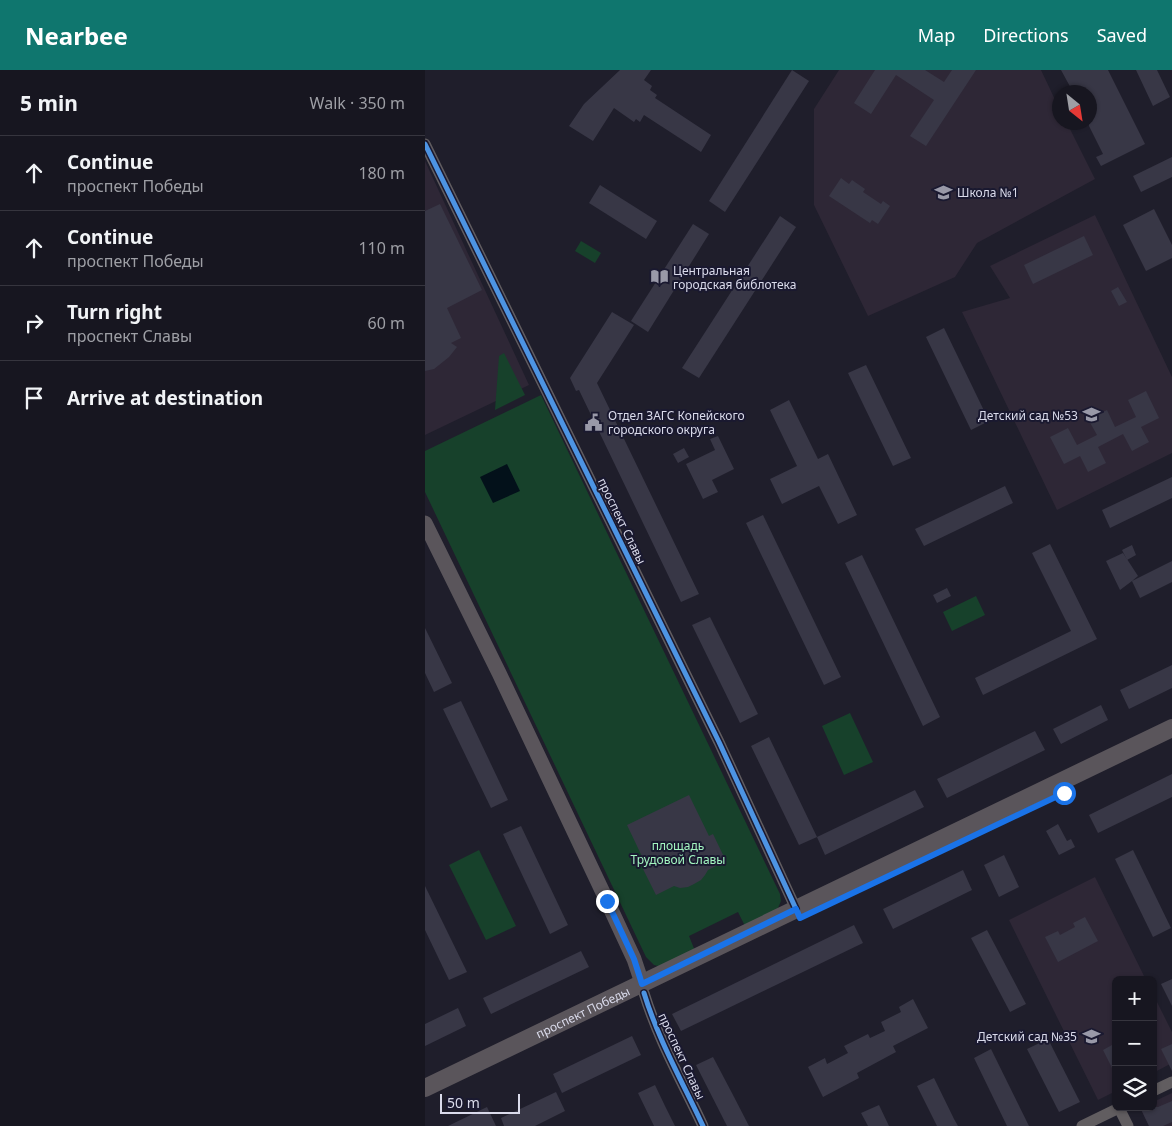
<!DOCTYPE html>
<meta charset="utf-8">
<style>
:root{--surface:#171620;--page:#201f29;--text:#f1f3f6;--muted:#9e9fa5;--line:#36353e;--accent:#0f766e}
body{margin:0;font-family:"Noto Sans",sans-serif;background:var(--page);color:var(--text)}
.controls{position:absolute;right:15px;bottom:15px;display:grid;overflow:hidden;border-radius:8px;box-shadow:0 1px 4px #0004}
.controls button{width:45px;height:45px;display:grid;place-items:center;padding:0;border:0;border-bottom:1px solid var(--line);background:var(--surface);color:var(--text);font:25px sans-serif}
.compass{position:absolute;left:627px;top:15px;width:45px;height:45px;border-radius:50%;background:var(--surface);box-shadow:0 1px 4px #0004;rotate:150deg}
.scale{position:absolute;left:15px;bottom:12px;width:80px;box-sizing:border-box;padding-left:5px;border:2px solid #dadbeb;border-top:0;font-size:14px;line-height:18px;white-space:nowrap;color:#dadbeb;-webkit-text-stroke:4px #1a1930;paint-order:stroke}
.stop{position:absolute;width:15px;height:15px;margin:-11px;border:4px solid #1a73e8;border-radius:50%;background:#fff}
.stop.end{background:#1a73e8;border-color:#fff;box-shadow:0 1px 5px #0008}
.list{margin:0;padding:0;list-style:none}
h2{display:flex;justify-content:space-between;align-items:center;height:65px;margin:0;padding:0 20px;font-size:21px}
h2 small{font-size:16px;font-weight:400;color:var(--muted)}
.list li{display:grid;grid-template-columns:32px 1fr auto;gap:15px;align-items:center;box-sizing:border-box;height:75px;padding:0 20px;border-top:1px solid var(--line)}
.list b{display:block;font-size:19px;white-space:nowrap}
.list p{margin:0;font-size:16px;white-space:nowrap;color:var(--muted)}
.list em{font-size:16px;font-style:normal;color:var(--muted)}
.icon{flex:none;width:28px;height:28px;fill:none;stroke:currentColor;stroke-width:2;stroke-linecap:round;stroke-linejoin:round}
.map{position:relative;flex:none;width:747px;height:1056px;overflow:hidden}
header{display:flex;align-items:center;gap:30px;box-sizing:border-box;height:70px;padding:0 25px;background:var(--accent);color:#fff}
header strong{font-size:24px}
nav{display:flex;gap:28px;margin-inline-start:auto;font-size:18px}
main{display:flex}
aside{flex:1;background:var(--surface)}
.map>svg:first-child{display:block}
.commercial{fill:#2e2736}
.green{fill:#17412b}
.water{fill:#03111a}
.building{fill:#383746}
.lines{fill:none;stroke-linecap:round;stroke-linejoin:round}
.minor{stroke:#615d60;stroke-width:11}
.secondary{stroke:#5a555b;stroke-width:15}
.primary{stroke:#5a555b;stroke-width:18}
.cycleway-casing{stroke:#1a1930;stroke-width:8}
.cycleway{stroke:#4d94e3;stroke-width:5}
.route{stroke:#1a73e8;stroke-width:6}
.labels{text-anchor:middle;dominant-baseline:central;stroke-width:4;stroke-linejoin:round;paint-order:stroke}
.poi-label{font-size:12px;fill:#dadbeb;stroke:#1a1930;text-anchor:start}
.street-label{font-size:12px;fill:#dadbeb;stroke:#1a1930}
.park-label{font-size:12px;fill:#a3f5c0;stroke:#1a1930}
</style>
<header>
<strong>Nearbee</strong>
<nav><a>Map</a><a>Directions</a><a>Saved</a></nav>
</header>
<main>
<aside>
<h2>5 min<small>Walk · 350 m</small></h2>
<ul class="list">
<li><svg class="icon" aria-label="ahead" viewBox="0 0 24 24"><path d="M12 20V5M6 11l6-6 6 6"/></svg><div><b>Continue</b><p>проспект Победы</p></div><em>180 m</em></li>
<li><svg class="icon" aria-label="ahead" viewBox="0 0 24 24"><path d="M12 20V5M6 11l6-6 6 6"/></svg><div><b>Continue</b><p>проспект Победы</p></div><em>110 m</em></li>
<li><svg class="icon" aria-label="right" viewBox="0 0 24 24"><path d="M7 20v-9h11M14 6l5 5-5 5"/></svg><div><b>Turn right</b><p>проспект Славы</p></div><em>60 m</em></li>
<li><svg class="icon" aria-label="arrive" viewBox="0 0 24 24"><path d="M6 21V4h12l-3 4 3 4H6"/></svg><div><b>Arrive at destination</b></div></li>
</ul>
</aside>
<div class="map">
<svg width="747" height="1056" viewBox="0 0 747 1056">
<rect width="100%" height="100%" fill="#1f1e2b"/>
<!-- commercial -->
<g class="commercial">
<polygon points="414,0 616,0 634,38 634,52 642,53 670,109 552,173 530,207 443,246 389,135 389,39"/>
<polygon points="0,91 104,315 0,365"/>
<polygon points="670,145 747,307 747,383 632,440 537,242 585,228 565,196"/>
<polygon points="670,807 721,910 691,910 691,1021 673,1030 584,850"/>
<polygon points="728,924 747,962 747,993 728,1003"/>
<polygon points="747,1023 747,1056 724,1056 715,1038 728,1037 728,1032"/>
</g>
<!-- green -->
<g class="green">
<polygon points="156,171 176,183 170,193 150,181"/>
<polygon points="79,283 100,325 70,340 74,286"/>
<polygon points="116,325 355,824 356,831 353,838 320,856 313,842 264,866 270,881 237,897 229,895 221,887 0,422 0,381"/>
<polygon points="551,526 560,545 527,561 518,542"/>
<polygon points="425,643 448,692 419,705 397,656"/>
<polygon points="54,780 91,856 61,870 24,795"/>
</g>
<!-- water -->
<polygon class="water" points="82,394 95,421 68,433 55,407"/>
<!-- building -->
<g class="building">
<polygon points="195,0 226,0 219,10 227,16 225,20 232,25 230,28 286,65 276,82 219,45 215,52 211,49 209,52 189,38 168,71 144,56 159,34"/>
<polygon points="367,0 384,11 300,142 284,131"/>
<polygon points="450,0 500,0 519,12 527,0 551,0 501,76 485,66 509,30 471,5 446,44 429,33"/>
<polygon points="636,0 683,0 720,74 676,96 671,87 678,84 664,56 664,22 648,22"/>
<polygon points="711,0 732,0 745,27 728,36"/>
<polygon points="747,87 747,107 716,122 708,106"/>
<polygon points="416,108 424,114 427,110 440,119 438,122 456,134 458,131 465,136 453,154 447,150 445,153 404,126"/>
<polygon points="175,115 232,151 221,169 164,133"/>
<polygon points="15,134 57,220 22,238 36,268 26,273 32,277 24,287 9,299 0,301 0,141"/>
<polygon points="729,139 747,175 747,188 721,201 698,155"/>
<polygon points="355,146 371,157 274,308 257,298"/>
<polygon points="268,154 284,164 223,262 206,251"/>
<polygon points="659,166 668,185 608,214 599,195"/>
<polygon points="693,217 702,232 694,236 686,221"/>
<polygon points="187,242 209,255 172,313 274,524 256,532 154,320 151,321 145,308"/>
<polygon points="519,258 564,351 546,360 501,267"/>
<polygon points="441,295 486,388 468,396 423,303"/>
<polygon points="721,321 734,348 716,357 724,372 707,381 698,364 673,377 681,393 663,402 655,386 639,394 625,367 643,358 652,375 672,365 663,349 682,340 690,357 711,347 703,330"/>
<polygon points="364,330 393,389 403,384 432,445 413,454 394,416 357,434 345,409 372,396 345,340"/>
<polygon points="293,366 309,399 287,410 293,422 278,429 261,394 290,380 285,369"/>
<polygon points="259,378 264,387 253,393 248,384"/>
<polygon points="747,407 747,428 685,458 677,440"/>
<polygon points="580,416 588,433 499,476 490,459"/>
<polygon points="338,445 416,607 399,615 321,453"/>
<polygon points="625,474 672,569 558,625 550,608 646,561 607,483"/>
<polygon points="707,475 711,485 702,490 697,480"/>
<polygon points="698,483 713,506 707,511 747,491 747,512 715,528 707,511 695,520 681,491"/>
<polygon points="437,485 515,647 498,656 420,493"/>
<polygon points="522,518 526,526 512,533 508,525"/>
<polygon points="285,547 333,644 315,653 267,555"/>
<polygon points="0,558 27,613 9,622 0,603"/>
<polygon points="747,595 747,618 704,639 695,620"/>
<polygon points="36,631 83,730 66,738 18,639"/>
<polygon points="676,635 683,650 636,674 628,659"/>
<polygon points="610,661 620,680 522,728 512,709"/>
<polygon points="344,667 392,767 374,775 326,676"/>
<polygon points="747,704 747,727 673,763 664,745"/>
<polygon points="490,720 499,737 400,785 392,767"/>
<polygon points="264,725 284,766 288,764 301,791 283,800 280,805 276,810 269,814 263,817 255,818 249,816 231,825 218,799 222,797 202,755"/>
<polygon points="633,754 642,771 646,769 650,777 634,785 621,761"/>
<polygon points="96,756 143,855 125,864 78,764"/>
<polygon points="708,780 746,858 728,867 690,789"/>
<polygon points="579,785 594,817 574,827 559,795"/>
<polygon points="538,800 547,820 468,859 458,839"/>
<polygon points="0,816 42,902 24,910 0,860"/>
<polygon points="660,847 673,871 633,892 620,867 633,861 635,865 650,857 648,853"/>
<polygon points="429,855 438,873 256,961 247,944"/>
<polygon points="562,860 601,934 585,942 546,868"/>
<polygon points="156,881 164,897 66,944 58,928"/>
<polygon points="747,909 747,936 736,914"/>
<polygon points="488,929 503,958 468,976 471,982 432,1003 434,1008 398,1027 383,997 400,988 402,994 423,983 419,976 443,964 445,968 460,961 456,952 476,942 474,937"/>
<polygon points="33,938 41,956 0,976 0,954"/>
<polygon points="207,966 216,985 137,1023 128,1004"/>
<polygon points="623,969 655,1032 634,1042 602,979"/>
<polygon points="747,974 747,1001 736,979"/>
<polygon points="687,975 691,982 691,1006 678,980"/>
<polygon points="566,979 604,1056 582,1056 549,988"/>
<polygon points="288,987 308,1025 324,1056 302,1056 271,995"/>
<polygon points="509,1008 529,1049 533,1056 512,1056 492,1016"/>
<polygon points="230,1015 240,1036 250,1056 229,1056 213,1023"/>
<polygon points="131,1022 140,1041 110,1056 79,1056 76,1048"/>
<polygon points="747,1031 747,1052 738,1056 724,1056 715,1037 733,1037"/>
<polygon points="454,1035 464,1056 443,1056 436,1043"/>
<polygon points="62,1037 71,1056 23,1056"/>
</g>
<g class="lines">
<!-- minor -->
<g class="minor">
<polyline points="0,74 294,672 371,839"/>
<path d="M219,923C233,969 258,1013 278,1056"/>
<polyline points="728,1021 747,1012"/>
<polyline points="694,1038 703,1056"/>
<polyline points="657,1056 696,1037"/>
</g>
<!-- secondary -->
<polyline class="secondary" points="0,453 74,603 182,831 209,889 217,913"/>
<!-- primary -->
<path class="primary" id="s1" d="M0,1018L747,658"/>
<defs>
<g id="cycleway">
<polyline points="0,74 294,672 371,839"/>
<path d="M219,923C233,969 258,1013 278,1056"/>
</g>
</defs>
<!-- cycleway casing -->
<use href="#cycleway" class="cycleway-casing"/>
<!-- cycleway -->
<use href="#cycleway" class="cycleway"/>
</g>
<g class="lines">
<!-- route -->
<polyline class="route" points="182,831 209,889 217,914 371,839 375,848 639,723"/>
</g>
<!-- icons -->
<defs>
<symbol id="school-bare" viewBox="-9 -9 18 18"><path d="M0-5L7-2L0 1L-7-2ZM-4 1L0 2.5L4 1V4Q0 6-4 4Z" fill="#9999a8" stroke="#1a1930" stroke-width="2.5" paint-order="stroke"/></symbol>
<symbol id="library-bare" viewBox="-9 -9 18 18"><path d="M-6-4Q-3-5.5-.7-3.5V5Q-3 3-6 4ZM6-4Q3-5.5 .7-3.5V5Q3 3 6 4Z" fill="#9999a8" stroke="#1a1930" stroke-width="2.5" paint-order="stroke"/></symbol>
<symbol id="civic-bare" viewBox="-9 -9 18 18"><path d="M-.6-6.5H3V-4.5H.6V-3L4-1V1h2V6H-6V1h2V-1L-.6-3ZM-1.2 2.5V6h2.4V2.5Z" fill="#9999a8" stroke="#1a1930" stroke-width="2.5" paint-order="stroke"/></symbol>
</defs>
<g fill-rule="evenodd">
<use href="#school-bare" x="506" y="110" width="25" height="25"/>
<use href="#library-bare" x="222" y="194" width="25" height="25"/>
<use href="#school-bare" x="654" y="332" width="25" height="25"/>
<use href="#civic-bare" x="156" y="340" width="25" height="25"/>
<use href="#school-bare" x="654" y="954" width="25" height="25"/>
</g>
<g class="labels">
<!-- poi labels -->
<g class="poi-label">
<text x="532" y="122">Школа №1</text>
<text x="248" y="200">Центральная<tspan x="248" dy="14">городская библотека</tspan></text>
<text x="183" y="345">Отдел ЗАГС Копейского<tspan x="183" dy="14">городского округа</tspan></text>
<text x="653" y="345" text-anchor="end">Детский сад №53</text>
<text x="652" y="966" text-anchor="end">Детский сад №35</text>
</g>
<!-- street labels -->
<g class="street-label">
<text transform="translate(197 451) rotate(64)">проспект Славы</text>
<text stroke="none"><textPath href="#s1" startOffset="175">проспект Победы</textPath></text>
<text transform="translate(257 986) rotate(65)">проспект Славы</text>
</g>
<!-- park labels -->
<g class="park-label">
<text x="253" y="775">площадь<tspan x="253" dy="14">Трудовой Славы</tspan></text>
</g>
</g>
</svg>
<div class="controls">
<button>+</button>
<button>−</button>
<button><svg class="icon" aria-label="layers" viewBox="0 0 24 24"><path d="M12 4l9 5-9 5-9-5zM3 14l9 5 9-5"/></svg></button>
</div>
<svg class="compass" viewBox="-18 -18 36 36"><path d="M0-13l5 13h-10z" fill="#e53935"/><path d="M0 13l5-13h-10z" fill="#9e9fa5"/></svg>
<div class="scale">50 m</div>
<div class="stop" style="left:639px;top:723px"></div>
<div class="stop end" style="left:182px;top:831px"></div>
</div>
</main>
